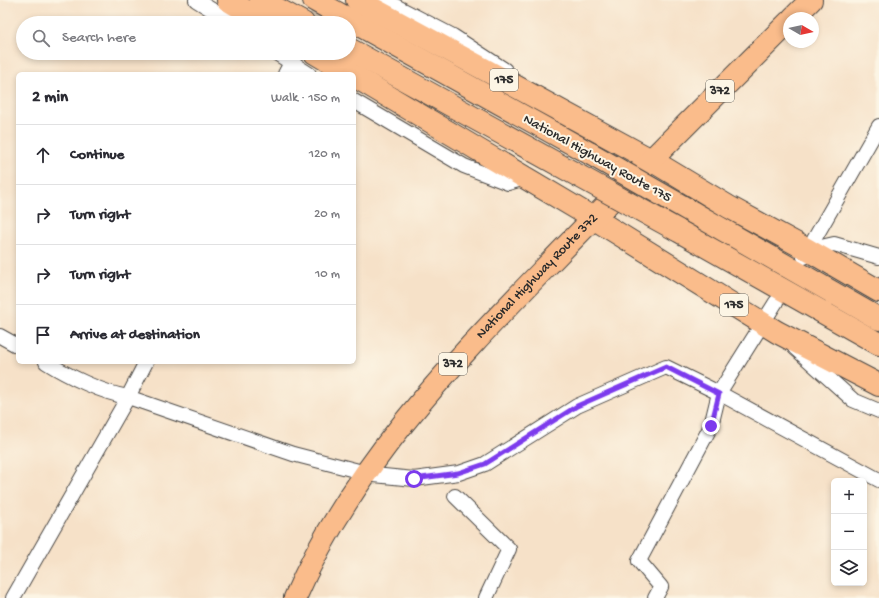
<!DOCTYPE html>
<meta charset="utf-8">
<style>
:root{--surface:#fff;--page:#f2f2f3;--text:#2b2b33;--muted:#7c7c81;--line:#e1e1e2}
body{margin:0;font-family:"Gochi Hand",sans-serif;background:var(--page);color:var(--text)}
.controls{position:absolute;right:12px;bottom:12px;display:grid;overflow:hidden;border-radius:6px;box-shadow:0 2px 6px #0003}
.controls button{width:36px;height:36px;display:grid;place-items:center;padding:0;border:0;border-bottom:1px solid var(--line);background:var(--surface);color:var(--text);font:20px sans-serif}
.compass{position:absolute;left:783px;top:12px;width:36px;height:36px;border-radius:50%;background:var(--surface);box-shadow:0 2px 6px #0003;rotate:99deg}
.stop{position:absolute;width:12px;height:12px;margin:-9px;border:3px solid #7c3aed;border-radius:50%;background:#fff}
.stop.end{background:#7c3aed;border-color:#fff;box-shadow:0 1px 4px #0008}
.list{margin:0;padding:0;list-style:none}
h2{display:flex;justify-content:space-between;align-items:center;height:52px;margin:0;padding:0 16px;font-size:17px}
h2 small{font-size:13px;font-weight:400;color:var(--muted)}
.list li{display:grid;grid-template-columns:26px 1fr auto;gap:12px;align-items:center;box-sizing:border-box;height:60px;padding:0 16px;border-top:1px solid var(--line)}
.list b{display:block;font-size:15px;white-space:nowrap}
.list em{font-size:13px;font-style:normal;color:var(--muted)}
.icon{flex:none;width:22px;height:22px;fill:none;stroke:currentColor;stroke-width:2;stroke-linecap:round;stroke-linejoin:round}
.map{position:relative;flex:none;width:879px;height:598px;overflow:hidden}
.search{position:absolute;background:var(--surface);box-shadow:0 2px 6px #0003;left:16px;top:16px;width:340px;height:44px;display:flex;align-items:center;gap:10px;box-sizing:border-box;padding:0 14px;border-radius:22px;color:var(--muted);font-size:15px}
.panel{position:absolute;background:var(--surface);box-shadow:0 2px 6px #0003;left:16px;top:72px;width:340px;height:292px;border-radius:6px}
.map>svg:first-child{display:block}
.lines{fill:none;stroke-linecap:round;stroke-linejoin:round}
.street-tunnel{stroke:#cdbda9;stroke-width:14;stroke-dasharray:14 7;stroke-linecap:butt}
.street-casing{stroke:#494643;stroke-width:16}
.highway-casing{stroke:#494643;stroke-width:24}
.street{stroke:#fff;stroke-width:14}
.highway{stroke:#fabc8b;stroke-width:22}
.highway-bridge-casing{stroke:#494643;stroke-width:24;stroke-linecap:butt}
.highway-bridge{stroke:#fabc8b;stroke-width:22}
.route{stroke:#7c3aed;stroke-width:5}
.labels{text-anchor:middle;dominant-baseline:central;stroke-width:4;stroke-linejoin:round;paint-order:stroke}
.shield{fill:#fcf5e5;stroke:#6a6863;stroke-width:1}
.shield-label{font-size:13px;font-weight:bold;fill:#2b2b2b}
.street-label{font-size:14px;fill:#2b2b2b;stroke:#fcf5e5}
</style>
<div class="map">
<svg width="879" height="598" viewBox="0 0 879 598">
<rect width="100%" height="100%" fill="#fcf5e5"/>
<filter id="ink" filterUnits="userSpaceOnUse"><feTurbulence type="fractalNoise" baseFrequency=".025" numOctaves="2"/><feDisplacementMap in="SourceGraphic" scale="8" xChannelSelector="R" yChannelSelector="G"/><feConvolveMatrix kernelMatrix="1 2 1 2 8 2 1 2 1" color-interpolation-filters="sRGB"/></filter>
<filter id="wash" filterUnits="userSpaceOnUse"><feTurbulence type="fractalNoise" baseFrequency=".012" numOctaves="4" result="noise"/><feDisplacementMap in="SourceGraphic" scale="16" xChannelSelector="R" yChannelSelector="G"/><feGaussianBlur stdDeviation="0.9" result="paint"/><feColorMatrix in="noise" values="0 0 0 0 0 0 0 0 0 0 0 0 0 0 0 0 0 1.4 0 .05"/><feComposite in="paint" operator="in"/></filter>
<g filter="url(#wash)">
<rect width="100%" height="100%" fill="#f6e1c8"/>
</g>
<g filter="url(#ink)">
<g class="lines">
<!-- street-tunnel -->
<polyline class="street-tunnel" points="313,23 325,0"/>
<defs>
<g id="street">
<polyline points="196,0 233,23"/>
<polyline points="384,0 453,36 505,70"/>
<polyline points="276,53 309,74"/>
<polyline points="285,74 296,53"/>
<polyline points="354,101 464,166 508,183 525,178"/>
<polyline points="808,250 834,244 879,257"/>
<polyline points="804,257 879,126"/>
<polyline points="0,336 18,346"/>
<polyline points="795,348 853,400 879,411"/>
<path d="M46,362C68,376 103,393 128,397L293,454L374,475L414,479L459,473L485,464L577,406L666,367L719,393L879,480"/>
<polyline points="455,496 509,549 486,598"/>
<polyline points="13,598 128,397 146,362"/>
<polyline points="655,598 661,587 639,561 711,426 719,393 776,302"/>
</g>
<g id="highway">
<polyline points="228,0 266,23"/>
<polyline points="261,0 303,23"/>
<polyline points="314,0 591,154"/>
<polyline points="357,0 651,160 729,207 808,250 879,291"/>
<polyline points="793,18 811,0"/>
<polyline points="349,49 579,176"/>
<polyline points="315,53 350,74"/>
<polyline points="354,76 593,218 777,332 879,385"/>
<polyline points="692,212 879,319"/>
<polyline points="677,230 879,344"/>
<path id="s1" d="M295,598C350,470 447,369 543,270C624,186 707,104 789,22"/>
</g>
</defs>
<!-- street casing -->
<use href="#street" class="street-casing"/>
<!-- highway casing -->
<use href="#highway" class="highway-casing"/>
<!-- street -->
<use href="#street" class="street"/>
<!-- highway -->
<use href="#highway" class="highway"/>
<defs>
<g id="highway-bridge">
<polyline points="591,154 692,212"/>
<polyline points="579,176 677,230"/>
</g>
</defs>
<!-- highway-bridge casing -->
<use href="#highway-bridge" class="highway-bridge-casing"/>
<!-- highway-bridge -->
<use href="#highway-bridge" class="highway-bridge"/>
</g>
</g>
<g class="lines" filter="url(#ink)">
<!-- route -->
<polyline class="route" points="414,479 458,473 485,464 577,406 666,367 719,394 711,426"/>
</g>
<g class="labels">
<!-- shield labels -->
<g class="shield">
<rect x="490" y="69" width="28" height="22" rx="3"/>
<rect x="706" y="80" width="28" height="22" rx="3"/>
<rect x="720" y="294" width="28" height="22" rx="3"/>
<rect x="439" y="353" width="28" height="22" rx="3"/>
</g>
<g class="shield-label">
<text x="504" y="80">175</text>
<text x="720" y="91">372</text>
<text x="734" y="305">175</text>
<text x="453" y="364">372</text>
</g>
<!-- street labels -->
<g class="street-label">
<text transform="translate(597 159) rotate(29)">National Highway Route 175</text>
<text stroke="none"><textPath href="#s1" startOffset="405">National Highway Route 372</textPath></text>
</g>
</g>
</svg>
<div class="controls">
<button>+</button>
<button>−</button>
<button><svg class="icon" aria-label="layers" viewBox="0 0 24 24"><path d="M12 4l9 5-9 5-9-5zM3 14l9 5 9-5"/></svg></button>
</div>
<svg class="compass" viewBox="-18 -18 36 36"><path d="M0-13l5 13h-10z" fill="#e53935"/><path d="M0 13l5-13h-10z" fill="#7c7c81"/></svg>
<div class="stop" style="left:414px;top:479px"></div>
<div class="stop end" style="left:711px;top:426px"></div>
<div class="search"><svg class="icon" aria-label="search" viewBox="0 0 24 24"><circle cx="10" cy="10" r="6"/><path d="M15 15l6 6"/></svg>Search here</div>
<section class="panel">
<h2>2 min<small>Walk · 150 m</small></h2>
<ul class="list">
<li><svg class="icon" aria-label="ahead" viewBox="0 0 24 24"><path d="M12 20V5M6 11l6-6 6 6"/></svg><div><b>Continue</b></div><em>120 m</em></li>
<li><svg class="icon" aria-label="right" viewBox="0 0 24 24"><path d="M7 20v-9h11M14 6l5 5-5 5"/></svg><div><b>Turn right</b></div><em>20 m</em></li>
<li><svg class="icon" aria-label="right" viewBox="0 0 24 24"><path d="M7 20v-9h11M14 6l5 5-5 5"/></svg><div><b>Turn right</b></div><em>10 m</em></li>
<li><svg class="icon" aria-label="arrive" viewBox="0 0 24 24"><path d="M6 21V4h12l-3 4 3 4H6"/></svg><div><b>Arrive at destination</b></div></li>
</ul>
</section>
</div>
